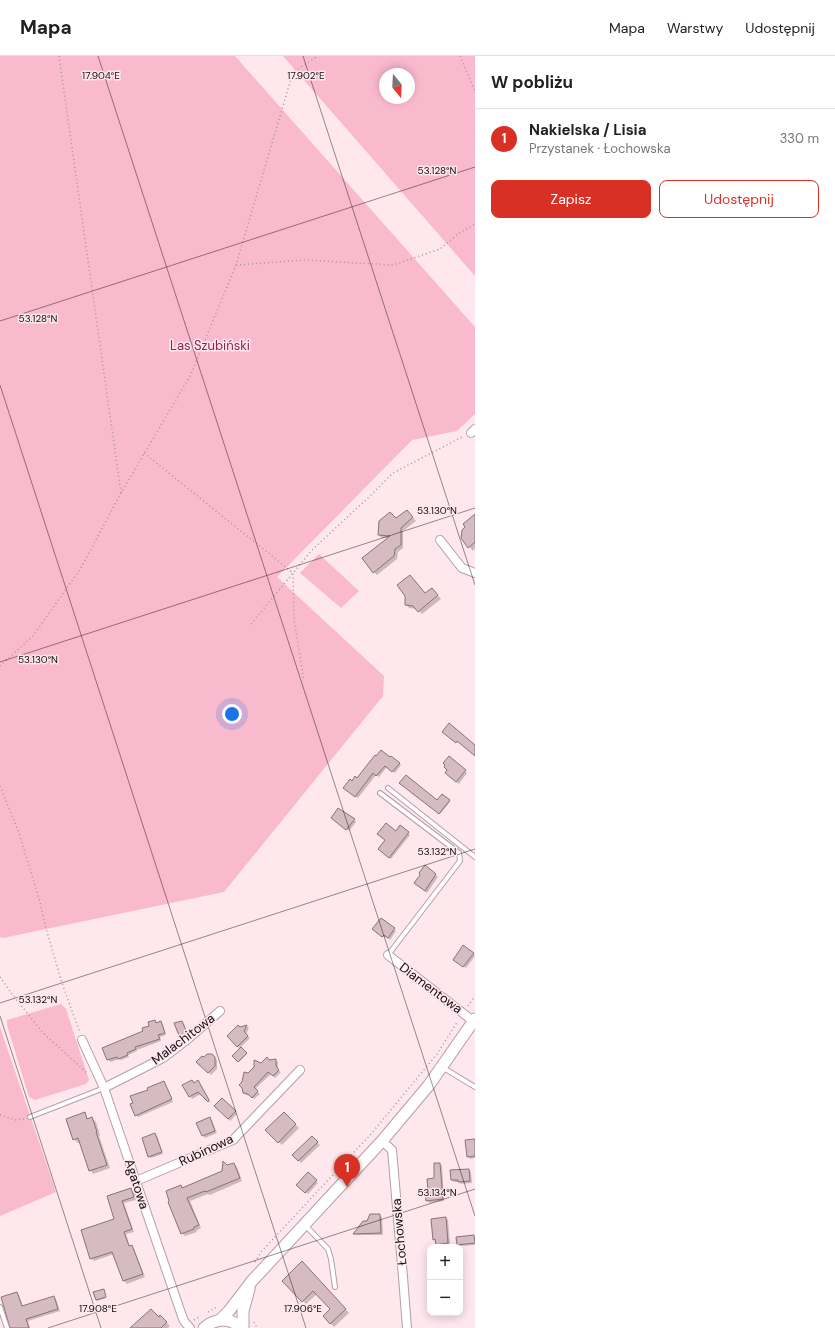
<!DOCTYPE html>
<html lang="pl">
<meta charset="utf-8">
<style>
:root{--surface:#fff;--page:#f2f2f2;--text:#202124;--muted:#757577;--line:#e0e0e0;--accent:#d93025}
body{margin:0;font-family:"DM Sans",sans-serif;background:var(--page);color:var(--text)}
.controls{position:absolute;right:12px;bottom:12px;display:grid;overflow:hidden;border-radius:8px;box-shadow:0 2px 10px #0003}
.controls button{width:36px;height:36px;display:grid;place-items:center;padding:0;border:0;border-bottom:1px solid var(--line);background:var(--surface);color:var(--text);font:20px sans-serif}
.compass{position:absolute;left:379px;top:12px;width:36px;height:36px;border-radius:50%;background:var(--surface);box-shadow:0 2px 10px #0003;rotate:162deg}
.you{position:absolute;left:232px;top:658px;width:14px;height:14px;margin:-10px;border:3px solid #fff;border-radius:50%;background:#1a73e8;box-shadow:0 0 0 6px #1a73e833}
.badge{display:grid;place-items:center;width:26px;height:26px;border-radius:50%;background:var(--accent);color:#fff;font-size:13px;font-weight:700}
.pin{position:absolute;translate:-50% -33px;filter:drop-shadow(0 1px 2px #0008)}
.pin::after{content:'';position:absolute;top:21px;width:14px;height:12px;background:inherit;clip-path:polygon(0 0,100% 0,50% 100%)}
.list{margin:0;padding:0;list-style:none}
h2{display:flex;justify-content:space-between;align-items:center;height:52px;margin:0;padding:0 16px;font-size:17px}
h2 small{font-size:13px;font-weight:400;color:var(--muted)}
.list li{display:grid;grid-template-columns:26px 1fr auto;gap:12px;align-items:center;box-sizing:border-box;height:60px;padding:0 16px;border-top:1px solid var(--line)}
.list b{display:block;font-size:15px;white-space:nowrap}
.list p{margin:0;font-size:13px;white-space:nowrap;color:var(--muted)}
.list em{font-size:13px;font-style:normal;color:var(--muted)}
.actions{display:flex;gap:8px;padding:12px 16px}
.actions a{flex:1;padding:9px 0;border:1px solid var(--accent);border-radius:8px;text-align:center;font-size:14px;color:var(--accent)}
.actions .main{background:var(--accent);color:#fff}
.map{position:relative;flex:none;width:475px;height:1272px;overflow:hidden}
header{display:flex;align-items:center;gap:24px;box-sizing:border-box;height:56px;padding:0 20px;background:var(--surface);border-bottom:1px solid var(--line)}
header strong{font-size:19px}
nav{display:flex;gap:22px;margin-inline-start:auto;font-size:14px}
main{display:flex}
aside{flex:1;background:var(--surface)}
.map>svg:first-child{display:block}
.green{fill:#fabace;fill-rule:evenodd}
.shadow{fill:#0003}
.building{fill:#d6bbc3;stroke:#8a7279}
.lines{fill:none;stroke-linecap:round;stroke-linejoin:round}
.lane-casing{stroke:#b79da4;stroke-width:6}
.street-casing{stroke:#b79da4;stroke-width:10}
.secondary-casing{stroke:#b79da4;stroke-width:13}
.path{stroke:#a59498;stroke-width:1.5;stroke-dasharray:1 3;stroke-linecap:butt}
.lane{stroke:#fff;stroke-width:4}
.street{stroke:#fff;stroke-width:8}
.secondary{stroke:#fff;stroke-width:11}
.ticks{fill:none;stroke:#150d0f;stroke-width:1;stroke-opacity:0.45}
.labels{text-anchor:middle;dominant-baseline:central;stroke-width:3;stroke-linejoin:round;paint-order:stroke}
.park-label{font-size:13px;fill:#902052;stroke:#fee8ee}
.street-label{font-size:13px;fill:#150d0f;stroke:#fee8ee}
.ticks-label{font-size:10px;text-anchor:middle;fill:#150d0f;stroke:#fee8ee;stroke-width:3;stroke-linejoin:round;paint-order:stroke}
</style>
<header>
<strong>Mapa</strong>
<nav><a>Mapa</a><a>Warstwy</a><a>Udostępnij</a></nav>
</header>
<main>
<div class="map">
<svg width="475" height="1272" viewBox="0 0 475 1272">
<rect width="100%" height="100%" fill="#fee8ee"/>
<!-- green -->
<g class="green">
<polygon points="0,0 235,0 475,271 475,358 457,375 412,384 277,521 384,620 383,640 224,836 3,882 0,881"/>
<path d="M283,0H475V220L296,15ZM385,18H409V42H385Z"/>
<polygon points="319,498 359,535 341,552 300,517"/>
<polygon points="61,948 66,953 89,1024 86,1028 35,1044 29,1041 7,969 7,964"/>
<polygon points="0,971 56,1136 0,1160"/>
</g>
<!-- shadow -->
<g class="shadow">
<polygon points="410,458 416,465 403,475 403,492 398,496 397,503 377,519 374,516 388,482 382,482 379,479"/>
<polygon points="475,460 475,492 473,495 462,482"/>
<polygon points="435,536 441,543 422,558 417,553 409,552 406,548 425,538"/>
<polygon points="376,702 399,707 401,709 395,717 387,711 379,721 376,719 358,742 346,734 352,726 357,723"/>
<polygon points="465,715 467,717 459,728 448,719"/>
<polygon points="401,727 437,746 442,739 450,746 440,758"/>
<polygon points="334,764 354,764 356,766 349,775"/>
<polygon points="396,776 408,777 410,779 391,803 381,795"/>
<polygon points="425,811 438,821 427,837 417,829"/>
<polygon points="381,863 396,875 390,884 386,881 385,882 376,875"/>
<polygon points="473,897 475,900 466,912 456,906"/>
<polygon points="155,965 157,968 161,967 163,969 166,979 160,981 161,985 137,994 137,995 128,999 129,1001 121,1004 119,1003 111,1006 108,1004 104,992 144,976"/>
<polygon points="182,966 184,968 188,979 183,984 181,982 176,968"/>
<polygon points="247,970 249,972 246,978 250,982 240,992 247,998 239,1006 233,1000 240,993 228,980 240,972"/>
<polygon points="212,999 217,1004 217,1013 211,1019 198,1006"/>
<polygon points="276,1004 278,1006 278,1014 281,1016 275,1022 271,1018 255,1033 260,1038 254,1043 251,1040 246,1039 244,1037 248,1018 261,1008 269,1005"/>
<polygon points="198,1025 200,1028 211,1047 201,1038 192,1043 184,1029 194,1028"/>
<polygon points="164,1026 173,1046 138,1061 136,1059 149,1034"/>
<polygon points="222,1044 237,1058 230,1065 216,1050"/>
<polygon points="284,1057 299,1072 282,1089 267,1074"/>
<polygon points="84,1058 89,1064 92,1062 96,1066 100,1079 99,1080 110,1112 93,1118 90,1114 81,1086 78,1087 74,1083"/>
<polygon points="210,1062 212,1065 217,1077 205,1082 203,1080 198,1067"/>
<polygon points="155,1078 157,1080 163,1098 151,1102 149,1100"/>
<polygon points="312,1081 320,1089 301,1107 294,1099"/>
<polygon points="475,1084 475,1102 470,1103 468,1100"/>
<polygon points="234,1108 237,1111 242,1125 210,1139 208,1138 190,1145 201,1172 196,1175 197,1176 185,1180 182,1177 181,1131 183,1132 223,1116 227,1110"/>
<polygon points="440,1108 442,1110 444,1145 429,1147 427,1144 429,1135 435,1123"/>
<polygon points="469,1114 471,1116 472,1127 461,1128 459,1126 454,1126 452,1124"/>
<polygon points="308,1117 318,1127 308,1138 297,1129"/>
<polygon points="131,1133 134,1136 136,1144 124,1147 134,1176 126,1178 130,1191 131,1190 134,1193 145,1221 127,1228 124,1225 114,1198 94,1205 91,1202 116,1164 108,1140"/>
<polygon points="379,1159 382,1161 383,1179 356,1179 354,1178 368,1166"/>
<polygon points="446,1162 448,1164 450,1189 439,1190 434,1183"/>
<polygon points="473,1180 475,1181 475,1189 460,1190 458,1188"/>
<polygon points="302,1207 349,1257 334,1271 324,1260 331,1253 317,1238 306,1248 284,1225"/>
<polygon points="104,1235 106,1242 97,1245 96,1244"/>
<polygon points="17,1237 19,1239 23,1251 54,1241 56,1243 60,1255 28,1265 30,1272 12,1272"/>
<polygon points="160,1260 170,1270 168,1272 132,1272"/>
</g>
<!-- building -->
<g class="building">
<polygon points="407,454 413,461 401,472 401,489 395,493 394,500 373,517 362,502 390,480 378,479 379,465 390,456 396,462"/>
<polygon points="475,458 475,486 468,492 461,482 462,474 465,471 463,468"/>
<polygon points="410,519 425,537 432,532 438,539 418,556 413,550 405,549 405,540 397,529"/>
<polygon points="449,667 475,689 475,700 457,685 456,687 442,676"/>
<polygon points="381,694 390,701 391,700 400,707 392,716 385,710 376,720 373,717 355,741 343,732 350,723 352,725 355,720 357,722 375,699 376,700"/>
<polygon points="449,700 466,714 456,726 445,717 447,714 444,711 445,709 443,707"/>
<polygon points="406,719 437,744 442,738 450,744 439,758 399,727"/>
<polygon points="338,752 355,763 346,774 331,762"/>
<polygon points="386,767 396,775 400,769 409,776 389,802 378,793 385,784 377,778"/>
<polygon points="425,809 436,818 425,835 414,827 420,819 419,817"/>
<polygon points="381,862 395,872 388,882 384,879 382,881 372,873"/>
<polygon points="463,889 474,897 463,911 453,904"/>
<polygon points="155,964 156,967 161,965 165,977 158,979 160,983 135,991 136,993 127,997 128,999 118,1003 117,1001 107,1004 102,992 143,975 142,972 149,970 148,966"/>
<polygon points="182,965 187,977 180,982 174,967"/>
<polygon points="238,969 240,971 247,969 244,975 248,980 237,991 227,980"/>
<polygon points="241,991 247,997 238,1006 232,1000"/>
<polygon points="207,998 212,998 215,1001 215,1010 208,1017 196,1006 202,1000 204,1001"/>
<polygon points="267,1001 269,1004 276,1003 276,1010 279,1014 273,1020 268,1016 254,1031 258,1035 252,1042 248,1038 243,1037 242,1032 239,1029 242,1026 244,1016 248,1017 254,1011 254,1004 261,1007"/>
<polygon points="192,1024 194,1027 198,1024 209,1044 208,1046 198,1036 189,1041 182,1029"/>
<polygon points="164,1025 172,1043 135,1060 130,1048 133,1047 130,1040 148,1034 147,1032"/>
<polygon points="222,1042 236,1055 228,1063 214,1050"/>
<polygon points="85,1056 87,1063 92,1061 97,1076 96,1076 107,1109 89,1115 78,1082 73,1084 66,1063"/>
<polygon points="284,1056 296,1068 278,1087 265,1074"/>
<polygon points="210,1061 215,1075 202,1080 196,1067"/>
<polygon points="155,1077 162,1096 148,1101 142,1082"/>
<polygon points="312,1080 318,1086 298,1105 292,1099"/>
<polygon points="475,1083 475,1100 467,1101 465,1084"/>
<polygon points="223,1105 227,1109 234,1107 240,1122 206,1136 205,1135 187,1142 199,1169 194,1171 194,1173 181,1178 168,1146 169,1145 166,1135 181,1129 182,1132 222,1115"/>
<polygon points="434,1107 440,1107 443,1143 426,1145 425,1135 428,1134 427,1123 434,1122"/>
<polygon points="469,1113 470,1125 458,1126 458,1124 451,1124 450,1114"/>
<polygon points="308,1116 317,1124 305,1137 296,1129"/>
<polygon points="131,1132 134,1141 122,1145 132,1173 124,1176 129,1190 132,1189 143,1218 123,1225 112,1196 90,1203 81,1174 114,1163 107,1140"/>
<polygon points="370,1158 380,1158 381,1177 353,1178 363,1165 367,1165"/>
<polygon points="446,1161 448,1187 436,1189 435,1183 433,1184 431,1163"/>
<polygon points="474,1179 475,1187 457,1189 456,1181"/>
<polygon points="302,1205 346,1253 330,1268 323,1260 330,1253 313,1235 302,1246 282,1225"/>
<polygon points="104,1233 106,1241 96,1244 93,1236"/>
<polygon points="17,1236 22,1250 54,1240 58,1253 26,1263 29,1272 10,1272 1,1241"/>
<polygon points="151,1253 159,1261 160,1259 167,1266 161,1272 130,1272"/>
</g>
<g class="lines">
<defs>
<g id="lane">
<polyline points="388,732 475,801"/>
<polyline points="380,737 459,797 460,805 388,899"/>
<polyline points="442,1011 475,1031"/>
<polyline points="30,1061 104,1032"/>
<polyline points="305,1169 328,1193 331,1203 335,1231"/>
<polyline points="0,1251 7,1272"/>
</g>
<g id="street">
<polyline points="471,377 475,373"/>
<polyline points="440,484 462,512 475,517"/>
<polyline points="388,899 473,965"/>
<polyline points="82,984 104,1032 182,1260 184,1265 190,1272"/>
<polyline points="104,1032 163,1002 189,982 220,955"/>
<polyline points="382,1085 392,1094 403,1221 407,1272"/>
<polyline points="136,1125 233,1084 300,1014"/>
</g>
<g id="secondary">
<polyline points="220,1264 229,1255 252,1225 382,1085 429,1029 475,963"/>
<path d="M204,1272C215,1262 230,1261 241,1272"/>
<polyline points="243,1272 243,1255 249,1233"/>
</g>
</defs>
<!-- lane casing -->
<use href="#lane" class="lane-casing"/>
<!-- street casing -->
<use href="#street" class="street-casing"/>
<!-- secondary casing -->
<use href="#secondary" class="secondary-casing"/>
<!-- path -->
<g class="path">
<polyline points="59,0 121,437"/>
<polyline points="460,0 475,35"/>
<polyline points="236,209 305,204 393,209 440,193 458,178 475,168"/>
<polyline points="144,397 293,517 294,563 304,625"/>
<polyline points="251,568 312,494 370,440 393,417 464,380"/>
<polyline points="0,610 33,580 81,512 121,437 190,320 236,209 293,16 318,0"/>
<polyline points="0,730 19,777 40,846 45,869 62,927 80,977"/>
<polyline points="0,921 12,938 43,977 87,1017"/>
<polyline points="468,950 475,940"/>
<polyline points="0,1059 15,1064 24,1063"/>
<polyline points="255,1206 261,1196 371,1078 437,998 458,965"/>
<polyline points="208,1256 217,1251"/>
<polyline points="194,1264 201,1260"/>
<polyline points="254,1266 257,1272"/>
</g>
<!-- lane -->
<use href="#lane" class="lane"/>
<!-- street -->
<use href="#street" class="street"/>
<!-- secondary -->
<use href="#secondary" class="secondary"/>
</g>
<!-- ticks -->
<path class="ticks" d="M98,0L475,1160M303,0L475,529M0,265L475,111M0,329L306,1272M0,606L475,452M0,947L475,793M0,960L101,1272M48,1272L475,1133"/>
<g class="labels">
<!-- park labels -->
<g class="park-label">
<text x="210" y="289">Las Szubiński</text>
</g>
<!-- street labels -->
<g class="street-label">
<text transform="translate(431 932) rotate(37)">Diamentowa</text>
<text transform="translate(183 983) rotate(-37)">Malachitowa</text>
<text transform="translate(206 1094) rotate(-25)">Rubinowa</text>
<text transform="translate(137 1128) rotate(72)">Agatowa</text>
<text transform="translate(399 1176) rotate(-95)">Łochowska</text>
</g>
</g>
<g class="ticks-label">
<text x="101" y="23">17.904°E</text>
<text x="306" y="23">17.902°E</text>
<text x="437" y="118">53.128°N</text>
<text x="38" y="266">53.128°N</text>
<text x="437" y="458">53.130°N</text>
<text x="38" y="607">53.130°N</text>
<text x="437" y="799">53.132°N</text>
<text x="38" y="947">53.132°N</text>
<text x="437" y="1140">53.134°N</text>
<text x="98" y="1256">17.908°E</text>
<text x="303" y="1256">17.906°E</text>
</g>
</svg>
<div class="controls">
<button>+</button>
<button>−</button>
</div>
<svg class="compass" viewBox="-18 -18 36 36"><path d="M0-13l5 13h-10z" fill="#e53935"/><path d="M0 13l5-13h-10z" fill="#757577"/></svg>
<div class="you"></div>
<div class="pin badge" style="left:347px;top:1131px">1</div>
</div>
<aside>
<h2>W pobliżu<small></small></h2>
<ul class="list">
<li><span class="badge">1</span><div><b>Nakielska / Lisia</b><p>Przystanek · Łochowska</p></div><em>330 m</em></li>
</ul>
<div class="actions"><a class="main">Zapisz</a><a>Udostępnij</a></div>
</aside>
</main>
